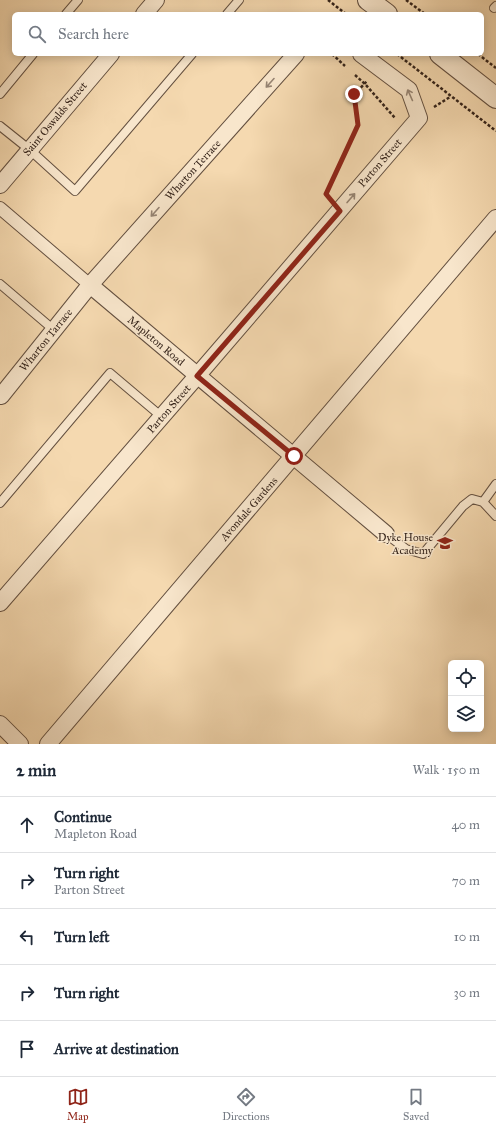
<!DOCTYPE html>
<meta charset="utf-8">
<style>
:root{--surface:#fff;--page:#f6f6f7;--text:#1f2937;--muted:#747a83;--line:#e0e1e3;--accent:#8f2418}
body{margin:0;font-family:"IM FELL Great Primer",serif;background:var(--page);color:var(--text)}
.controls{position:absolute;right:12px;bottom:12px;display:grid;overflow:hidden;border-radius:6px;box-shadow:0 2px 10px #0003}
.controls button{width:36px;height:36px;display:grid;place-items:center;padding:0;border:0;border-bottom:1px solid var(--line);background:var(--surface);color:var(--text);font:20px sans-serif}
.stop{position:absolute;width:12px;height:12px;margin:-9px;border:3px solid #8f2418;border-radius:50%;background:#fff}
.stop.end{background:#8f2418;border-color:#fff;box-shadow:0 1px 4px #0008}
.list{margin:0;padding:0;list-style:none}
h2{display:flex;justify-content:space-between;align-items:center;height:52px;margin:0;padding:0 16px;font-size:17px}
h2 small{font-size:13px;font-weight:400;color:var(--muted)}
.list li{display:grid;grid-template-columns:26px 1fr auto;gap:12px;align-items:center;box-sizing:border-box;height:56px;padding:0 16px;border-top:1px solid var(--line)}
.list b{display:block;font-size:15px;white-space:nowrap}
.list p{margin:0;font-size:13px;white-space:nowrap;color:var(--muted)}
.list em{font-size:13px;font-style:normal;color:var(--muted)}
.icon{flex:none;width:22px;height:22px;fill:none;stroke:currentColor;stroke-width:2;stroke-linecap:round;stroke-linejoin:round}
.map{position:relative;flex:none;width:496px;height:744px;overflow:hidden}
.search{position:absolute;background:var(--surface);box-shadow:0 2px 10px #0003;left:12px;right:12px;top:12px;height:44px;display:flex;align-items:center;gap:10px;box-sizing:border-box;padding:0 14px;border-radius:6px;color:var(--muted);font-size:15px}
.sheet{height:332px;background:var(--surface)}
nav{display:flex;justify-content:space-around;align-items:center;box-sizing:border-box;height:56px;border-top:1px solid var(--line);background:var(--surface);font-size:11px;color:var(--muted)}
nav a{display:grid;justify-items:center;gap:2px}
nav .on{color:var(--accent)}
.map>svg:first-child{display:block}
.lines{fill:none;stroke-linecap:round;stroke-linejoin:round}
.service-casing{stroke:#645040;stroke-width:10}
.pedestrian-casing{stroke:#645040;stroke-width:14}
.minor-casing{stroke:#645040;stroke-width:18}
.tertiary-casing{stroke:#645040;stroke-width:22}
.path{stroke:#34231a;stroke-width:2.5;stroke-dasharray:3 2;stroke-linecap:butt}
.service{stroke:#f8e6cc;stroke-width:8}
.pedestrian{stroke:#f8e6cc;stroke-width:12}
.minor{stroke:#f8e6cc;stroke-width:16}
.tertiary{stroke:#f8e6cc;stroke-width:20}
.oneway{stroke:#968473}
.route{stroke:#8f2418;stroke-width:5}
.labels{text-anchor:middle;dominant-baseline:central;stroke-width:3;stroke-linejoin:round;paint-order:stroke}
.street-label{font-size:11px;fill:#34231a;stroke:#f8e6cc}
.poi-label{font-size:11px;fill:#34231a;stroke:#f8e6cc;text-anchor:end}
</style>
<div class="map">
<svg width="496" height="744" viewBox="0 0 496 744">
<rect width="100%" height="100%" fill="#f5d9b0"/>
<filter id="stains"><feTurbulence type="fractalNoise" baseFrequency=".005" numOctaves="4"/><feColorMatrix values="0 0 0 0 .2 0 0 0 0 .09 0 0 0 0 .02 0 0 0 .5 -.17"/></filter>
<radialGradient id="worn" r=".72"><stop offset=".6" stop-color="#630" stop-opacity="0"/><stop offset="1" stop-color="#630" stop-opacity=".3"/></radialGradient>
<g class="lines">
<defs>
<g id="service">
<polyline points="494,8 496,6"/>
<polyline points="66,14 78,0"/>
<polyline points="227,14 239,0"/>
<polyline points="0,94 33,54"/>
<polyline points="0,126 30,150 75,191 192,54"/>
<polyline points="0,284 54,330"/>
<polyline points="483,502 496,484"/>
<polyline points="0,503 110,373 162,417"/>
<polyline points="386,534 406,549 423,554 463,506 472,499 483,502 496,516"/>
</g>
<polyline id="pedestrian" points="0,208 90,285"/>
<g id="minor">
<polyline points="144,14 156,0"/>
<polyline points="0,185 111,54"/>
<polyline points="90,285 386,534"/>
<polyline points="1,396 90,285 296,54"/>
<polyline points="0,603 197,376 419,118 409,90 361,54"/>
<polyline points="0,724 20,744"/>
<polyline points="48,744 496,218"/>
</g>
<g id="tertiary">
<polyline points="368,0 387,14"/>
<polyline points="440,54 496,98"/>
</g>
</defs>
<!-- service casing -->
<use href="#service" class="service-casing"/>
<!-- pedestrian casing -->
<use href="#pedestrian" class="pedestrian-casing"/>
<!-- minor casing -->
<use href="#minor" class="minor-casing"/>
<!-- tertiary casing -->
<use href="#tertiary" class="tertiary-casing"/>
<!-- path -->
<g class="path">
<polyline points="328,0 346,14"/>
<polyline points="406,0 425,14"/>
<polyline points="332,54 345,66"/>
<polyline points="397,54 496,131"/>
<polyline points="478,54 496,68"/>
<polyline points="355,75 365,84 395,118"/>
<polyline points="434,107 450,97"/>
<polyline points="328,197 326,194 358,125 354,95 367,81"/>
</g>
<!-- service -->
<use href="#service" class="service"/>
<!-- pedestrian -->
<use href="#pedestrian" class="pedestrian"/>
<!-- minor -->
<use href="#minor" class="minor"/>
<!-- tertiary -->
<use href="#tertiary" class="tertiary"/>
</g>
<!-- one-way arrows -->
<defs><path id="oneway-shaft" d="M-6 0H5M1.5-3L5.5 0L1.5 3" fill="none" stroke-width="1.6" stroke-linecap="round" stroke-linejoin="round"/></defs>
<g class="oneway">
<use href="#oneway-shaft" transform="translate(270 83) rotate(132)"/>
<use href="#oneway-shaft" transform="translate(410 95) rotate(-114)"/>
<use href="#oneway-shaft" transform="translate(351 198) rotate(-49)"/>
<use href="#oneway-shaft" transform="translate(155 212) rotate(132)"/>
</g>
<g class="lines">
<!-- route -->
<polyline class="route" points="294,456 197,376 340,211 326,194 358,125 354,94"/>
</g>
<!-- icons -->
<defs>
<symbol id="school-bare" viewBox="-9 -9 18 18"><path d="M0-5L7-2L0 1L-7-2ZM-4 1L0 2.5L4 1V4Q0 6-4 4Z" fill="#8f2418" stroke="#f8e6cc" stroke-width="2.5" paint-order="stroke"/></symbol>
</defs>
<g fill-rule="evenodd">
<use href="#school-bare" x="434" y="532" width="22" height="22"/>
</g>
<g class="labels">
<!-- street labels -->
<g class="street-label">
<text transform="translate(55 119) rotate(-50)">Saint Oswalds Street</text>
<text transform="translate(380 163) rotate(-49)">Parton Street</text>
<text transform="translate(193 170) rotate(-48)">Wharton Terrace</text>
<text transform="translate(46 340) rotate(-51)">Wharton Tarrace</text>
<text transform="translate(156 341) rotate(40)">Mapleton Road</text>
<text transform="translate(169 409) rotate(-49)">Parton Street</text>
<text transform="translate(249 509) rotate(-49)">Avondale Gardens</text>
</g>
<!-- poi labels -->
<g class="poi-label">
<text x="433" y="537">Dyke House<tspan x="433" dy="13">Academy</tspan></text>
</g>
</g>
<rect width="100%" height="100%" filter="url(#stains)"/>
<rect width="100%" height="100%" fill="url(#worn)"/>
</svg>
<div class="controls">
<button><svg class="icon" aria-label="locate" viewBox="0 0 24 24"><circle cx="12" cy="12" r="6"/><path d="M12 2v4M12 18v4M2 12h4M18 12h4"/></svg></button>
<button><svg class="icon" aria-label="layers" viewBox="0 0 24 24"><path d="M12 4l9 5-9 5-9-5zM3 14l9 5 9-5"/></svg></button>
</div>
<div class="stop" style="left:294px;top:456px"></div>
<div class="stop end" style="left:354px;top:94px"></div>
<div class="search"><svg class="icon" aria-label="search" viewBox="0 0 24 24"><circle cx="10" cy="10" r="6"/><path d="M15 15l6 6"/></svg>Search here</div>
</div>
<section class="sheet">
<h2>2 min<small>Walk · 150 m</small></h2>
<ul class="list">
<li><svg class="icon" aria-label="ahead" viewBox="0 0 24 24"><path d="M12 20V5M6 11l6-6 6 6"/></svg><div><b>Continue</b><p>Mapleton Road</p></div><em>40 m</em></li>
<li><svg class="icon" aria-label="right" viewBox="0 0 24 24"><path d="M7 20v-9h11M14 6l5 5-5 5"/></svg><div><b>Turn right</b><p>Parton Street</p></div><em>70 m</em></li>
<li><svg class="icon" aria-label="left" viewBox="0 0 24 24"><path d="M17 20v-9H6M10 6l-5 5 5 5"/></svg><div><b>Turn left</b></div><em>10 m</em></li>
<li><svg class="icon" aria-label="right" viewBox="0 0 24 24"><path d="M7 20v-9h11M14 6l5 5-5 5"/></svg><div><b>Turn right</b></div><em>30 m</em></li>
<li><svg class="icon" aria-label="arrive" viewBox="0 0 24 24"><path d="M6 21V4h12l-3 4 3 4H6"/></svg><div><b>Arrive at destination</b></div></li>
</ul>
</section>
<nav>
<a class="on"><svg class="icon" aria-label="map" viewBox="0 0 24 24"><path d="M3 6l6-2 6 2 6-2v14l-6 2-6-2-6 2zM9 4v14M15 6v14"/></svg>Map</a>
<a><svg class="icon" aria-label="directions" viewBox="0 0 24 24"><path d="M12 3l9 9-9 9-9-9zM9 14v-3h6M13 9l2 2-2 2"/></svg>Directions</a>
<a><svg class="icon" aria-label="saved" viewBox="0 0 24 24"><path d="M7 4h10v16l-5-4-5 4z"/></svg>Saved</a>
</nav>
